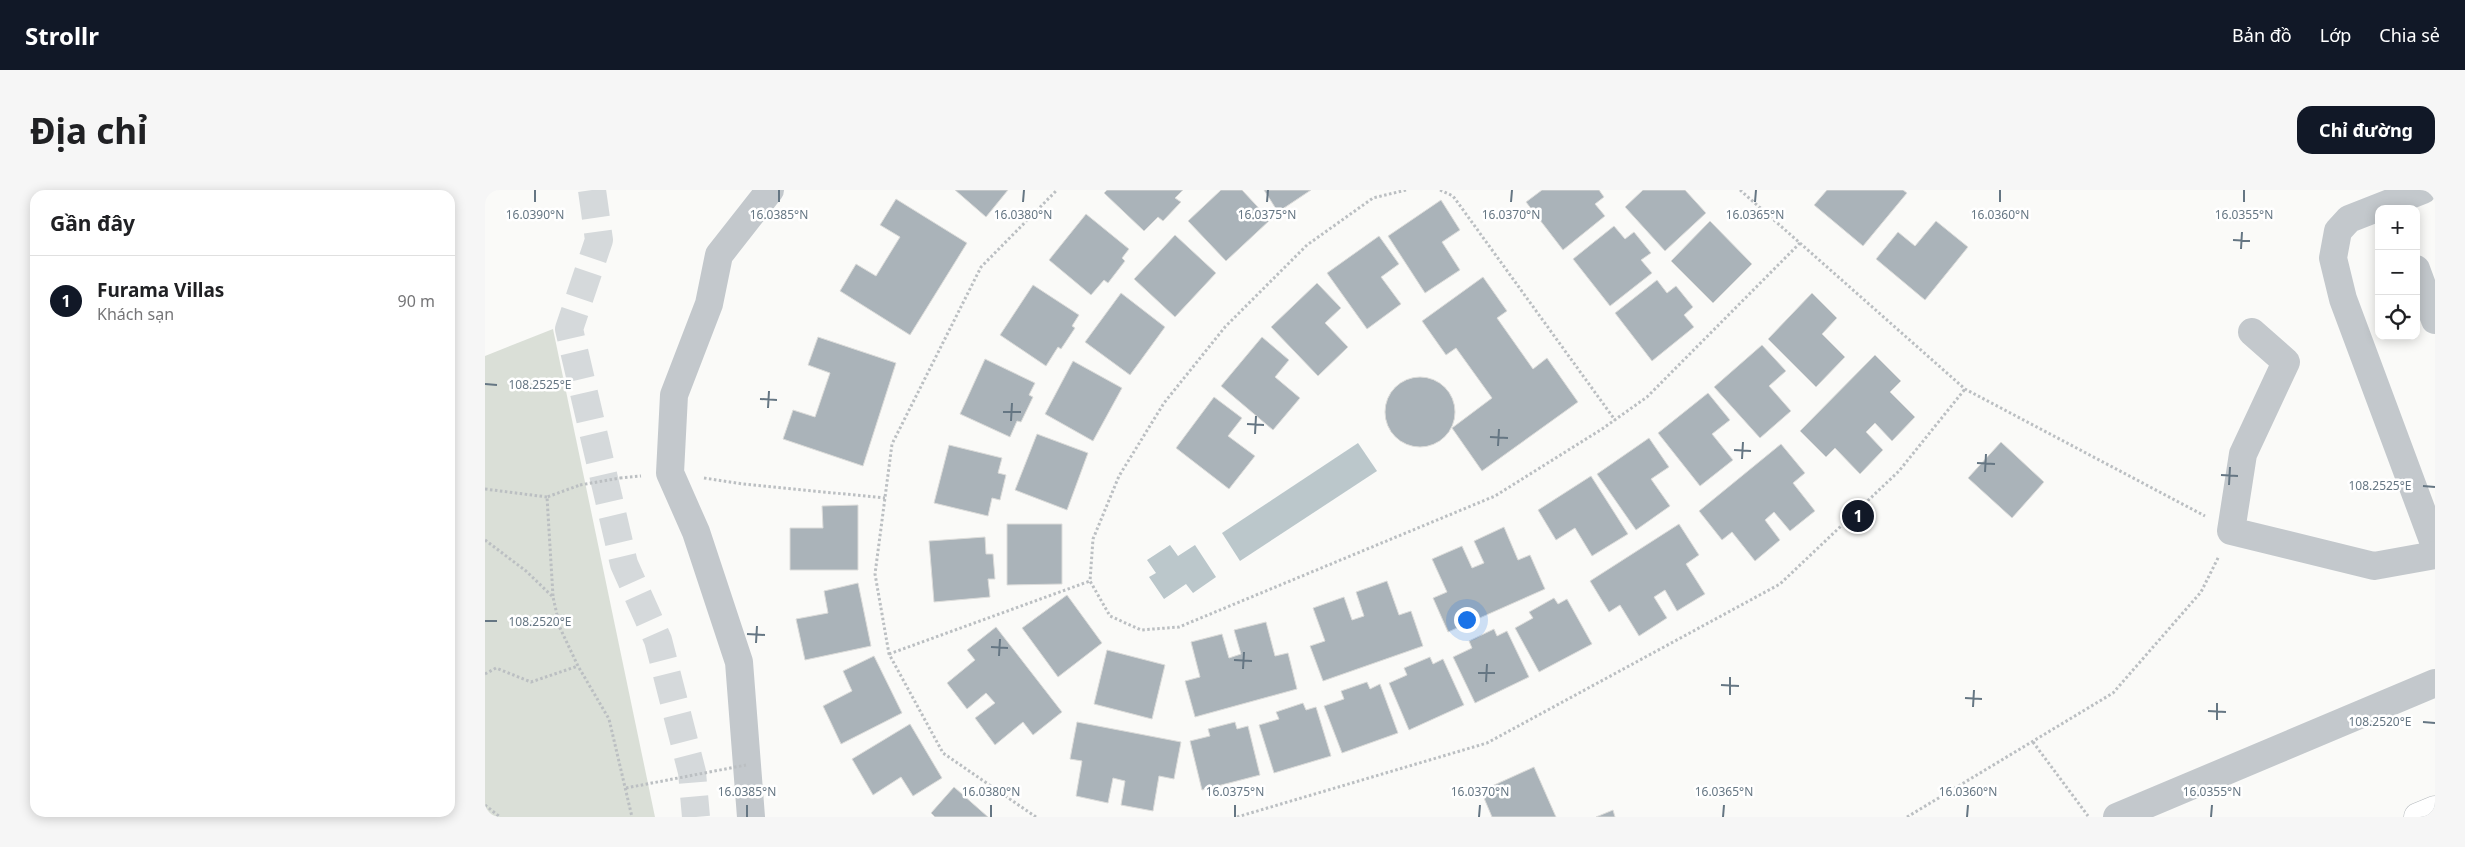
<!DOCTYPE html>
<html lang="vi">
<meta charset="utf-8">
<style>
:root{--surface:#fff;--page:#f6f6f6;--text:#202124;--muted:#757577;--line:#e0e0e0;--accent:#111827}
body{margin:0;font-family:"Noto Sans",sans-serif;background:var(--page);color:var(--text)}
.controls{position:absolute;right:15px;top:15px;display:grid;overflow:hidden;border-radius:10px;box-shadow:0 2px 12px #0003}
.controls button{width:45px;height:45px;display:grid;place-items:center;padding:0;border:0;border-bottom:1px solid var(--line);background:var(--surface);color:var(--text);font:25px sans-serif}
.you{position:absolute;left:981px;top:429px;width:18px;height:18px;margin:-12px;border:4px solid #fff;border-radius:50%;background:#1a73e8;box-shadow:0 0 0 8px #1a73e833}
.badge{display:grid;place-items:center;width:32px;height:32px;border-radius:50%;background:var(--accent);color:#fff;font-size:16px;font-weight:700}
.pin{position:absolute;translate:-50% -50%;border:2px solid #fff;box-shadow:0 1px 5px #0006}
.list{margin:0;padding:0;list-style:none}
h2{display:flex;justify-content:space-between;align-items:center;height:65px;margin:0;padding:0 20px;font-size:21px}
h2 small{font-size:16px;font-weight:400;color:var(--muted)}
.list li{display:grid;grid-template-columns:32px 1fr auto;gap:15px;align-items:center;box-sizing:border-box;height:90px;padding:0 20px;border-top:1px solid var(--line)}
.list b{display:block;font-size:19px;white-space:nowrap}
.list p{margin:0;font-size:16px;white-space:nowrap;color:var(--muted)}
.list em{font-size:16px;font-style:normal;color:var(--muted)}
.icon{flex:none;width:28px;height:28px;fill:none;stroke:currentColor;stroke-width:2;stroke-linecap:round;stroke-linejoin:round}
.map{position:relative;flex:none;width:1950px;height:627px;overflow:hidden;border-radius:15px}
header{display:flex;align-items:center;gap:30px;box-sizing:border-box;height:70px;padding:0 25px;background:var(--accent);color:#fff}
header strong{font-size:24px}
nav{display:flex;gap:28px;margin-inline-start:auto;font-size:18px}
.intro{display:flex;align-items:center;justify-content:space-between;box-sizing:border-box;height:120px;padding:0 30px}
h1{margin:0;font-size:35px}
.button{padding:12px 22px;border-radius:15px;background:var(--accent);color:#fff;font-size:18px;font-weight:700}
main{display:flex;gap:30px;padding:0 30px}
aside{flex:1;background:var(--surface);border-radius:15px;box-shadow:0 2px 12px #0003}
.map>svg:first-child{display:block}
.green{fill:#dadfd7}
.water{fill:#bbc7cb}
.building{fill:#aab3b9;stroke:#dcdcda}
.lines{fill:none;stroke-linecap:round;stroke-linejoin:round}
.minor-tunnel{stroke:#d5d9db;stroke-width:28;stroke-dasharray:28 14;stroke-linecap:butt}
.major-casing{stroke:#b5babe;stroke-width:29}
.path{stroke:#bbbfc2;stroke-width:3;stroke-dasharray:2.5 2.5;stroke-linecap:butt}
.minor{stroke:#c3c8cc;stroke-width:28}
.major{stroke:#fff;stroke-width:28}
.path-bridge{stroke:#bbbfc2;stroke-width:3;stroke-dasharray:2.5 2.5;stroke-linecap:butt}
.ticks{fill:none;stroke:#657683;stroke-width:2}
.ticks-label{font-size:12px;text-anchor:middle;fill:#657683;stroke:#fff;stroke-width:5;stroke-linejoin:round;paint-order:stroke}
</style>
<header>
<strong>Strollr</strong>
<nav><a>Bản đồ</a><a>Lớp</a><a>Chia sẻ</a></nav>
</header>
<div class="intro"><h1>Địa chỉ</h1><a class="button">Chỉ đường</a></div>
<main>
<aside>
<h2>Gần đây<small></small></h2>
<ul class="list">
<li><span class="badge">1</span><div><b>Furama Villas</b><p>Khách sạn</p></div><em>90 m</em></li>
</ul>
</aside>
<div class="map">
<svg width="1950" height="627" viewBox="0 0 1950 627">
<rect width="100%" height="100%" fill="#fafaf8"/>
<!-- green -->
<polygon class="green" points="68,139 170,627 0,627 0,166"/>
<!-- water -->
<g class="water">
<polygon points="873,253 892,281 755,371 737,343"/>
<polygon points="685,355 693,366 710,355 731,387 708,403 701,394 679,409 664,387 671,383 662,370"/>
</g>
<!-- building -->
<g class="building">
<polygon points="470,0 523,0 501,27"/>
<polygon points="622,0 698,0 690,8 696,12 678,31 673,27 659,41 619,3"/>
<polygon points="736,0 757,0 785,30 741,71 703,31"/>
<polygon points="779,0 826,0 793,22"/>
<polygon points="1057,0 1114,0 1119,7 1110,14 1120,26 1078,60 1041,12"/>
<polygon points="1158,0 1200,0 1221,23 1180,61 1140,17"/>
<polygon points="1342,0 1418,0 1422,3 1378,56 1329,15"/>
<polygon points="411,9 482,53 425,145 355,101 371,74 391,86 415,47 395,35"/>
<polygon points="956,10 975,40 957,52 975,80 940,103 903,46"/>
<polygon points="601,24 644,59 637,68 640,71 623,93 619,90 606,105 564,70"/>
<polygon points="1225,31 1267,74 1228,113 1186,71"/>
<polygon points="1451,31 1483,57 1440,110 1391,69 1413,42 1430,56"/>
<polygon points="1129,36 1140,49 1149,42 1166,63 1156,70 1167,83 1125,116 1088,69"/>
<polygon points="690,45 731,83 690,127 649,89"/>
<polygon points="894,46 914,74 896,87 916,114 882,139 842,83"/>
<polygon points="998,87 1022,121 1012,128 1048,179 1062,168 1093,212 997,281 967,238 1007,208 971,158 961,165 937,131"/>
<polygon points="1172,90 1182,103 1191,96 1208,117 1199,125 1209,137 1167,171 1130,123"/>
<polygon points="832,93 856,118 840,133 863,157 833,186 786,137"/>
<polygon points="548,95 594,125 587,136 590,138 576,159 573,157 561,176 515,145"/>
<polygon points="636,103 680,137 645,185 600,152"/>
<polygon points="1327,103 1352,128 1337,144 1360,167 1331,197 1283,149"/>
<polygon points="333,147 411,173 378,276 298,249 308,220 330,227 345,183 323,175"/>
<polygon points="777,147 804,170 790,187 815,208 788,240 736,196"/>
<polygon points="1277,155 1301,181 1284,196 1306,221 1275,248 1229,197"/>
<polygon points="1390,165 1416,191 1405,202 1430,227 1407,251 1390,233 1381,242 1398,260 1375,284 1350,258 1341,267 1315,241"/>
<polygon points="500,169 550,193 544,205 548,207 536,232 532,231 525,247 475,224"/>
<polygon points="588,171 637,198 608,251 560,224"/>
<circle cx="935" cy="222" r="35"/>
<polygon points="1223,203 1245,230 1227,244 1248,270 1215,296 1173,243"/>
<polygon points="729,207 757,228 743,246 770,266 744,299 691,258"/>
<polygon points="552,244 603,263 582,320 530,300"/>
<polygon points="1164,248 1184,277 1166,289 1185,316 1151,340 1112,284"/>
<polygon points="1516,252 1559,292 1527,328 1483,288"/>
<polygon points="1296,254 1320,283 1308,293 1330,321 1305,341 1289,322 1280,330 1295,350 1270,371 1247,342 1237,350 1214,321"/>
<polygon points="464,255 517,268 513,283 521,285 515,310 507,308 503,326 449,313"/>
<polygon points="1106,286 1143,344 1107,366 1090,338 1071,350 1053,320"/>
<polygon points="373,315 373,380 305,380 305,338 338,338 337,316"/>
<polygon points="522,334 577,334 577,394 522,395"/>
<polygon points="1194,334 1214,365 1201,374 1220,404 1192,421 1180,400 1169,407 1182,428 1154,446 1135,415 1124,422 1105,391"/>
<polygon points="1019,337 1033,370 1045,365 1060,399 963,442 948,408 962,402 947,369 977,356 987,378 999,373 989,351"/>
<polygon points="500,347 501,364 508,364 510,389 503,389 505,407 449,412 444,351"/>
<polygon points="902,391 914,425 926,421 938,456 838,491 825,456 840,451 828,418 859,407 867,430 879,426 871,402"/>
<polygon points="373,393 386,456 320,470 311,429 343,423 339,401"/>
<polygon points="582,405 617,453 573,487 537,438"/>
<polygon points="1069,408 1073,414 1082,409 1107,454 1054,482 1030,438 1048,428 1044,422"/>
<polygon points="781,432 790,466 803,463 812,499 710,527 700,491 715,487 706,452 737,444 744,468 756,464 749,440"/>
<polygon points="511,437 577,522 548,545 538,532 510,555 490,528 510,513 501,503 482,519 462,493 490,470 482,460"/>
<polygon points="1009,439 1012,446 1022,441 1044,487 990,513 968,467 987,458 984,451"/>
<polygon points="622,460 680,475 667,529 609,514"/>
<polygon points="389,466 417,523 356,554 338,516 367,501 358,481"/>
<polygon points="945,467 948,474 958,469 979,515 924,540 904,493 922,485 919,478"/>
<polygon points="882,492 885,499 895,494 913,543 857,563 839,516 859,509 856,501"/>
<polygon points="818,513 821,520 831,517 846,566 789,583 774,535 794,529 791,522"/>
<polygon points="592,532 696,552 689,589 674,586 668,621 636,615 640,591 628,588 623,613 591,606 597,571 585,569"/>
<polygon points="750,532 752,539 763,536 775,585 717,600 705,551 725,546 723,539"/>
<polygon points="425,534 457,588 428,606 416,587 388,605 367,569"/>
<polygon points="1049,577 1071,627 1007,627 996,601"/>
<polygon points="469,597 503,627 450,627 446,623"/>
<polygon points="1128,620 1130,627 1111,627"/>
</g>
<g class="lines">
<!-- minor-tunnel -->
<polyline class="minor-tunnel" points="107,0 114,50 84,139 139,374 173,450 207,582 211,627"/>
<defs>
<polyline id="major" points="1933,627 1950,620"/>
</defs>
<!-- major casing -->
<use href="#major" class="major-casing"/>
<!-- path -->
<g class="path">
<polyline points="921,0 888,8 822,55 740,137 679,213 634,286 608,349 605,391 625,426 656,440 694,437 1010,306 1117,239 1162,207 1315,53"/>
<polyline points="955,0 968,6 1130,230"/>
<polyline points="1255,0 1480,199 1720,326"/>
<polyline points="135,288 156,286"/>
<polyline points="219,288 258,294 400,308"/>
<polyline points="0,299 62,307"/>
<polyline points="0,350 41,381 68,407 75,438 93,476 124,529 147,627"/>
<polyline points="68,406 62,307 95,295"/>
<polyline points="404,464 605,391"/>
<polyline points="0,484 11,478 46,492 93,476"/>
<polyline points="1548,552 1603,626"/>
<polyline points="0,615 15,627"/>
<polyline points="551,627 458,563 404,464 390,384 407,254 496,77 572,0"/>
<polyline points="752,627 1002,553 1295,394 1414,281 1480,199"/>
<polyline points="1422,627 1628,503 1716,402 1734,366"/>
</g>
<!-- minor -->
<g class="minor">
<polyline points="1938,0 1864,29 1853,41 1848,68 1858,109 1950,356"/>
<polyline points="1931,79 1950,130"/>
<polyline points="1767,142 1801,172 1758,264 1746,341 1889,376 1950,365"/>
<polyline points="266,627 254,472 211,342 185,283 189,205 224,114 234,65 285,0"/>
<polyline points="1632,627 1950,493"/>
</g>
<!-- major -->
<use href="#major" class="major"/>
<!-- path-bridge -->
<g class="path-bridge">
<polyline points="95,295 135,288"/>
<polyline points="141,598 261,575"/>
</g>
</g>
<!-- ticks -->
<path class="ticks" d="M50,12V0M294,12V0M538,12L539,0M782,12L783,0M1026,12L1027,0M1270,12L1271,0M1515,12V0M1759,12V0M1748,50L1765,51M1756,59L1757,42M0,194L12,195M275,209L292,210M283,218L284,201M518,222H536M526,231L527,213M762,234L779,235M770,244L771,226M1005,247L1023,248M1013,256L1014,239M1249,260L1266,261M1257,269L1258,252M1492,273L1510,274M1500,282L1501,264M1736,285L1753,286M1744,295L1745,277M1938,296L1950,297M0,431H12M262,444L280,445M271,453L272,436M506,457L523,458M514,466L515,449M749,470L767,471M758,479L759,462M993,483H1010M1001,492L1002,474M1236,495L1254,496M1245,505V487M1480,508L1497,509M1488,517L1489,500M1723,521L1741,522M1732,530V513M1938,532L1950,533M262,627V615M506,627V615M750,627V615M994,627L995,615M1238,627L1239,615M1482,627L1483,615M1726,627L1727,615"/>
<g class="ticks-label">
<text x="50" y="29">16.0390°N</text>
<text x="294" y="29">16.0385°N</text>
<text x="538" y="29">16.0380°N</text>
<text x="782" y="29">16.0375°N</text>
<text x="1026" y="29">16.0370°N</text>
<text x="1270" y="29">16.0365°N</text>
<text x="1759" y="29">16.0355°N</text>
<text x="1515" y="29">16.0360°N</text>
<text x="55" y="199">108.2525°E</text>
<text x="1895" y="300">108.2525°E</text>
<text x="55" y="436">108.2520°E</text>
<text x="1895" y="536">108.2520°E</text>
<text x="262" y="606">16.0385°N</text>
<text x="506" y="606">16.0380°N</text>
<text x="750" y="606">16.0375°N</text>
<text x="995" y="606">16.0370°N</text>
<text x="1239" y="606">16.0365°N</text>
<text x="1483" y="606">16.0360°N</text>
<text x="1727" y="606">16.0355°N</text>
</g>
</svg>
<div class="controls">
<button>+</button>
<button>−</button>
<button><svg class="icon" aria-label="locate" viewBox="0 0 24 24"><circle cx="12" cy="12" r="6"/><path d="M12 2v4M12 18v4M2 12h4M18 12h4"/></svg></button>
</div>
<div class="you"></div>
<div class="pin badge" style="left:1373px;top:326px">1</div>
</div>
</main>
